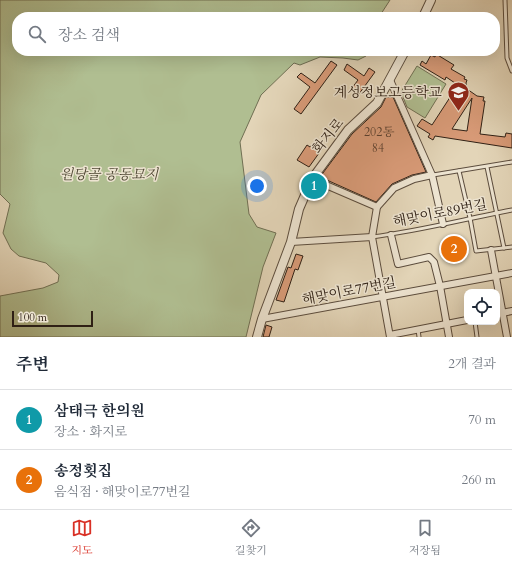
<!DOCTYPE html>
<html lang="ko">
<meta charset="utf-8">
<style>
:root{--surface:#fff;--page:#f6f6f7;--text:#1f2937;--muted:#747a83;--line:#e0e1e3;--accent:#d93025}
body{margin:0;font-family:Cardo,"Noto Serif KR",serif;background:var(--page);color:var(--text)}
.controls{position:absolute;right:12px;bottom:12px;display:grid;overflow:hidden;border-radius:8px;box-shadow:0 4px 16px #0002}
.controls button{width:36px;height:36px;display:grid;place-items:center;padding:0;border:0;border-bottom:1px solid var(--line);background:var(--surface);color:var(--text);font:20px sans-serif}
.scale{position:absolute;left:12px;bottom:10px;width:81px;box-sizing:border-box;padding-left:4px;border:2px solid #2f2015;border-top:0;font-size:11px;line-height:14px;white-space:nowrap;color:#2f2015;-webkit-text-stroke:3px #ede4d1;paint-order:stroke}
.you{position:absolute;left:257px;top:186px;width:14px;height:14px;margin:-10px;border:3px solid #fff;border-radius:50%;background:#1a73e8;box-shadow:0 0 0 6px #1a73e833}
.badge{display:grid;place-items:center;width:26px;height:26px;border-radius:50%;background:var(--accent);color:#fff;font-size:13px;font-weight:700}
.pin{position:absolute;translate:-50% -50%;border:2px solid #fff;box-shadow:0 1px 4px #0006}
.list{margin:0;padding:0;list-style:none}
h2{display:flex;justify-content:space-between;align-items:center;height:52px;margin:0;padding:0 16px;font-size:17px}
h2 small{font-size:13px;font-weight:400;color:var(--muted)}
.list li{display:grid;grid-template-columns:26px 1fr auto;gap:12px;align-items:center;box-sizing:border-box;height:60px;padding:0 16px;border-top:1px solid var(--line)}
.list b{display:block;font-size:15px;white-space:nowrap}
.list p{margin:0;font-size:13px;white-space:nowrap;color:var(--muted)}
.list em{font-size:13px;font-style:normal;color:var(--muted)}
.icon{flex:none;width:22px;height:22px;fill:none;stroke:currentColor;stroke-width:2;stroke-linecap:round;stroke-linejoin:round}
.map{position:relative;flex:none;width:512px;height:337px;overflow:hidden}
.search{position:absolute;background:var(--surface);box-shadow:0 4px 16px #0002;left:12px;right:12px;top:12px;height:44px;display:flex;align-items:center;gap:10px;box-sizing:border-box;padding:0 14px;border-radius:16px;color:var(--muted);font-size:15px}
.sheet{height:172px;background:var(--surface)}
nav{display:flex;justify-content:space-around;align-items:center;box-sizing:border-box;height:56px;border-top:1px solid var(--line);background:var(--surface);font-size:11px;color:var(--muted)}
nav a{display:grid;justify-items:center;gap:2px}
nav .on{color:var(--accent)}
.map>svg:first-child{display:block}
.green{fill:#b0be91;stroke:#706f53}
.building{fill:#d99b78;stroke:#2f2015;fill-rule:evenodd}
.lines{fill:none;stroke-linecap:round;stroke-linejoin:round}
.service-casing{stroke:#5c4d3e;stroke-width:5}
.minor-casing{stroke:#5c4d3e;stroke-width:8}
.tertiary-casing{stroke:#5c4d3e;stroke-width:10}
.service{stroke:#ede4d1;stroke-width:3}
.minor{stroke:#ede4d1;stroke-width:6}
.tertiary{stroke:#ede4d1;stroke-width:8}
.labels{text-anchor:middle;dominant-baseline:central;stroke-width:3;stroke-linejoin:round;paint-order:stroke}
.number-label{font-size:12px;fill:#5a3f2e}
.poi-label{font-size:14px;fill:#2f2015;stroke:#ede4d1;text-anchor:end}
.street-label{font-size:14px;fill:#2f2015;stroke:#ede4d1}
.park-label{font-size:14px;font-style:italic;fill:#4f4834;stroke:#ede4d1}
</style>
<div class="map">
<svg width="512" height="337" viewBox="0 0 512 337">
<rect width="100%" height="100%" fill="#e3d5b8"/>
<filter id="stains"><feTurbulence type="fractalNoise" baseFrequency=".005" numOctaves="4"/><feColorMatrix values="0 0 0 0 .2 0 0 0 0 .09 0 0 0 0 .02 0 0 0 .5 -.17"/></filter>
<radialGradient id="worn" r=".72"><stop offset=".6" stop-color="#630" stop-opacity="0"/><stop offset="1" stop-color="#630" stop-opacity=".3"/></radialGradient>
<!-- green -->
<g class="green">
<polygon points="0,0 390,0 379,17 17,17 17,51 366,51 366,56 358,60 343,58 320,57 300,65 294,63 261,95 240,142 249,214 257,227 276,233 263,267 246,337 0,337 0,296 43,288 58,282 59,275 46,263 19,256 11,249 3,233 10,204 0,194"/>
<polygon points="417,66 446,84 425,118 407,107 401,92"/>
</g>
<!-- building -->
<g class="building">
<path d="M436,54L454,65L451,69L465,77L464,79L467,80L466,83L467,89L477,96L484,97L483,101H485L480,134L505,137L506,133L512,134V148L435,136L433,140L428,137L430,134L417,126L422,119L432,125L458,85L446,77L445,80L420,65L422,61L426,64L431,55L435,57ZM472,98L467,131L452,129Z"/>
<polygon points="331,61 337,65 301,114 294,109 310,87 297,77 301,73 315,83"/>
<polygon points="347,64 364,76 369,68 375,72 359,94 352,88 358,80 344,70"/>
<polygon points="386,97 393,97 426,172 412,175 392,184 376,202 320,177 352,134 381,107"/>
<polygon points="313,143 322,149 309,167 297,160 307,145 310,147"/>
<polygon points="296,254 303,256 298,270 295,269 284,302 276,300 288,267 291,268"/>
<polygon points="266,325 272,327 269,337 263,337"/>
</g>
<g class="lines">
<defs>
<g id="service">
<polyline points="505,0 507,58 512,71"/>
<polyline points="487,167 504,248"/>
<polyline points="459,171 470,218 476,251 512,247"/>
<polyline points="433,175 512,162"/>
<path d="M372,237C419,231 465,219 512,210"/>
<polyline points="475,322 477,337"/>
<polyline points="418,329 419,337"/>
</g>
<g id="minor">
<polyline points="432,175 443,224"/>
<polyline points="312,179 377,207"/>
<polyline points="391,235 398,264 429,257 434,262 440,286 449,337"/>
<polyline points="291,242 372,237"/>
<polyline points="491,250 507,337"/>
<polyline points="497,314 512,311"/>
<polyline points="262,319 512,273"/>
<polyline points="390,335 467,320"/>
<polyline points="390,337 372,237 377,207 394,188 414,179 432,175 390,80"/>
</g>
<g id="tertiary">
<polyline points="423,17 431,0"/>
<polyline points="257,337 262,319 291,242 299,209 312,179 348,130 377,103 405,51"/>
</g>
</defs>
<!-- service casing -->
<use href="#service" class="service-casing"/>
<!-- minor casing -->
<use href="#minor" class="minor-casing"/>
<!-- tertiary casing -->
<use href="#tertiary" class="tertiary-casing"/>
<!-- service -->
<use href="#service" class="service"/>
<!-- minor -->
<use href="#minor" class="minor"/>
<!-- tertiary -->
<use href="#tertiary" class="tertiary"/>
</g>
<!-- icons -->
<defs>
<symbol id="school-pin" viewBox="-11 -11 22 30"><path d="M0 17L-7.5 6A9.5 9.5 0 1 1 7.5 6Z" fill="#8f2418" stroke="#ede4d1"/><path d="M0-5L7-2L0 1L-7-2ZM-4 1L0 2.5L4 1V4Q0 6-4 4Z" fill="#fff"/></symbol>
</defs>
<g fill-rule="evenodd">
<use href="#school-pin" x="446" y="80" width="25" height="34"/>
</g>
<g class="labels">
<!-- number labels -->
<g class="number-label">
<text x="379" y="132">202동</text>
<text x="378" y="148">84</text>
</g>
<!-- poi labels -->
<g class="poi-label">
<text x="442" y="92">계성정보고등학교</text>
</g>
<!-- street labels -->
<g class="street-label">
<text transform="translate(328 136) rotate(-51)">화지로</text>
<text transform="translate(440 213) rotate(-11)">해맞이로89번길</text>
<text transform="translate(349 291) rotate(-11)">해맞이로77번길</text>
</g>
<!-- park labels -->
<g class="park-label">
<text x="109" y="174">원당골 공동묘지</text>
</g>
</g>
<rect width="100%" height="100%" filter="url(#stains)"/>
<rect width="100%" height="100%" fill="url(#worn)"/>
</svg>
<div class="controls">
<button><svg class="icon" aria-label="locate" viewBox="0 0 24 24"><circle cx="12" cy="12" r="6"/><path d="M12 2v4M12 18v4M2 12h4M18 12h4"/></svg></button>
</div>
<div class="scale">100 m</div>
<div class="you"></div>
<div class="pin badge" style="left:314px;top:186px;background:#0f9aa8">1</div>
<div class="pin badge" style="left:454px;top:249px;background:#e8710a">2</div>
<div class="search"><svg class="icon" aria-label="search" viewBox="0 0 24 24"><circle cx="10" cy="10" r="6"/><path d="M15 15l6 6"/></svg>장소 검색</div>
</div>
<section class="sheet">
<h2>주변<small>2개 결과</small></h2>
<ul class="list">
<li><span class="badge" style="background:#0f9aa8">1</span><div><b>삼태극 한의원</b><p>장소 · 화지로</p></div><em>70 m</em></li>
<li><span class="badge" style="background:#e8710a">2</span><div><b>송정횟집</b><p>음식점 · 해맞이로77번길</p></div><em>260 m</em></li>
</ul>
</section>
<nav>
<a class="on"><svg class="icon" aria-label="map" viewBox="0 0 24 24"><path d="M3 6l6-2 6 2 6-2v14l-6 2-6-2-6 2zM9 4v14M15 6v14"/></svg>지도</a>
<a><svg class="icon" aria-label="directions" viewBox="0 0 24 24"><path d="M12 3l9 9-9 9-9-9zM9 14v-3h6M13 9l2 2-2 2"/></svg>길찾기</a>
<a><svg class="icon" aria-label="saved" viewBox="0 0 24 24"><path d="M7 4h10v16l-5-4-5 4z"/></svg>저장됨</a>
</nav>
